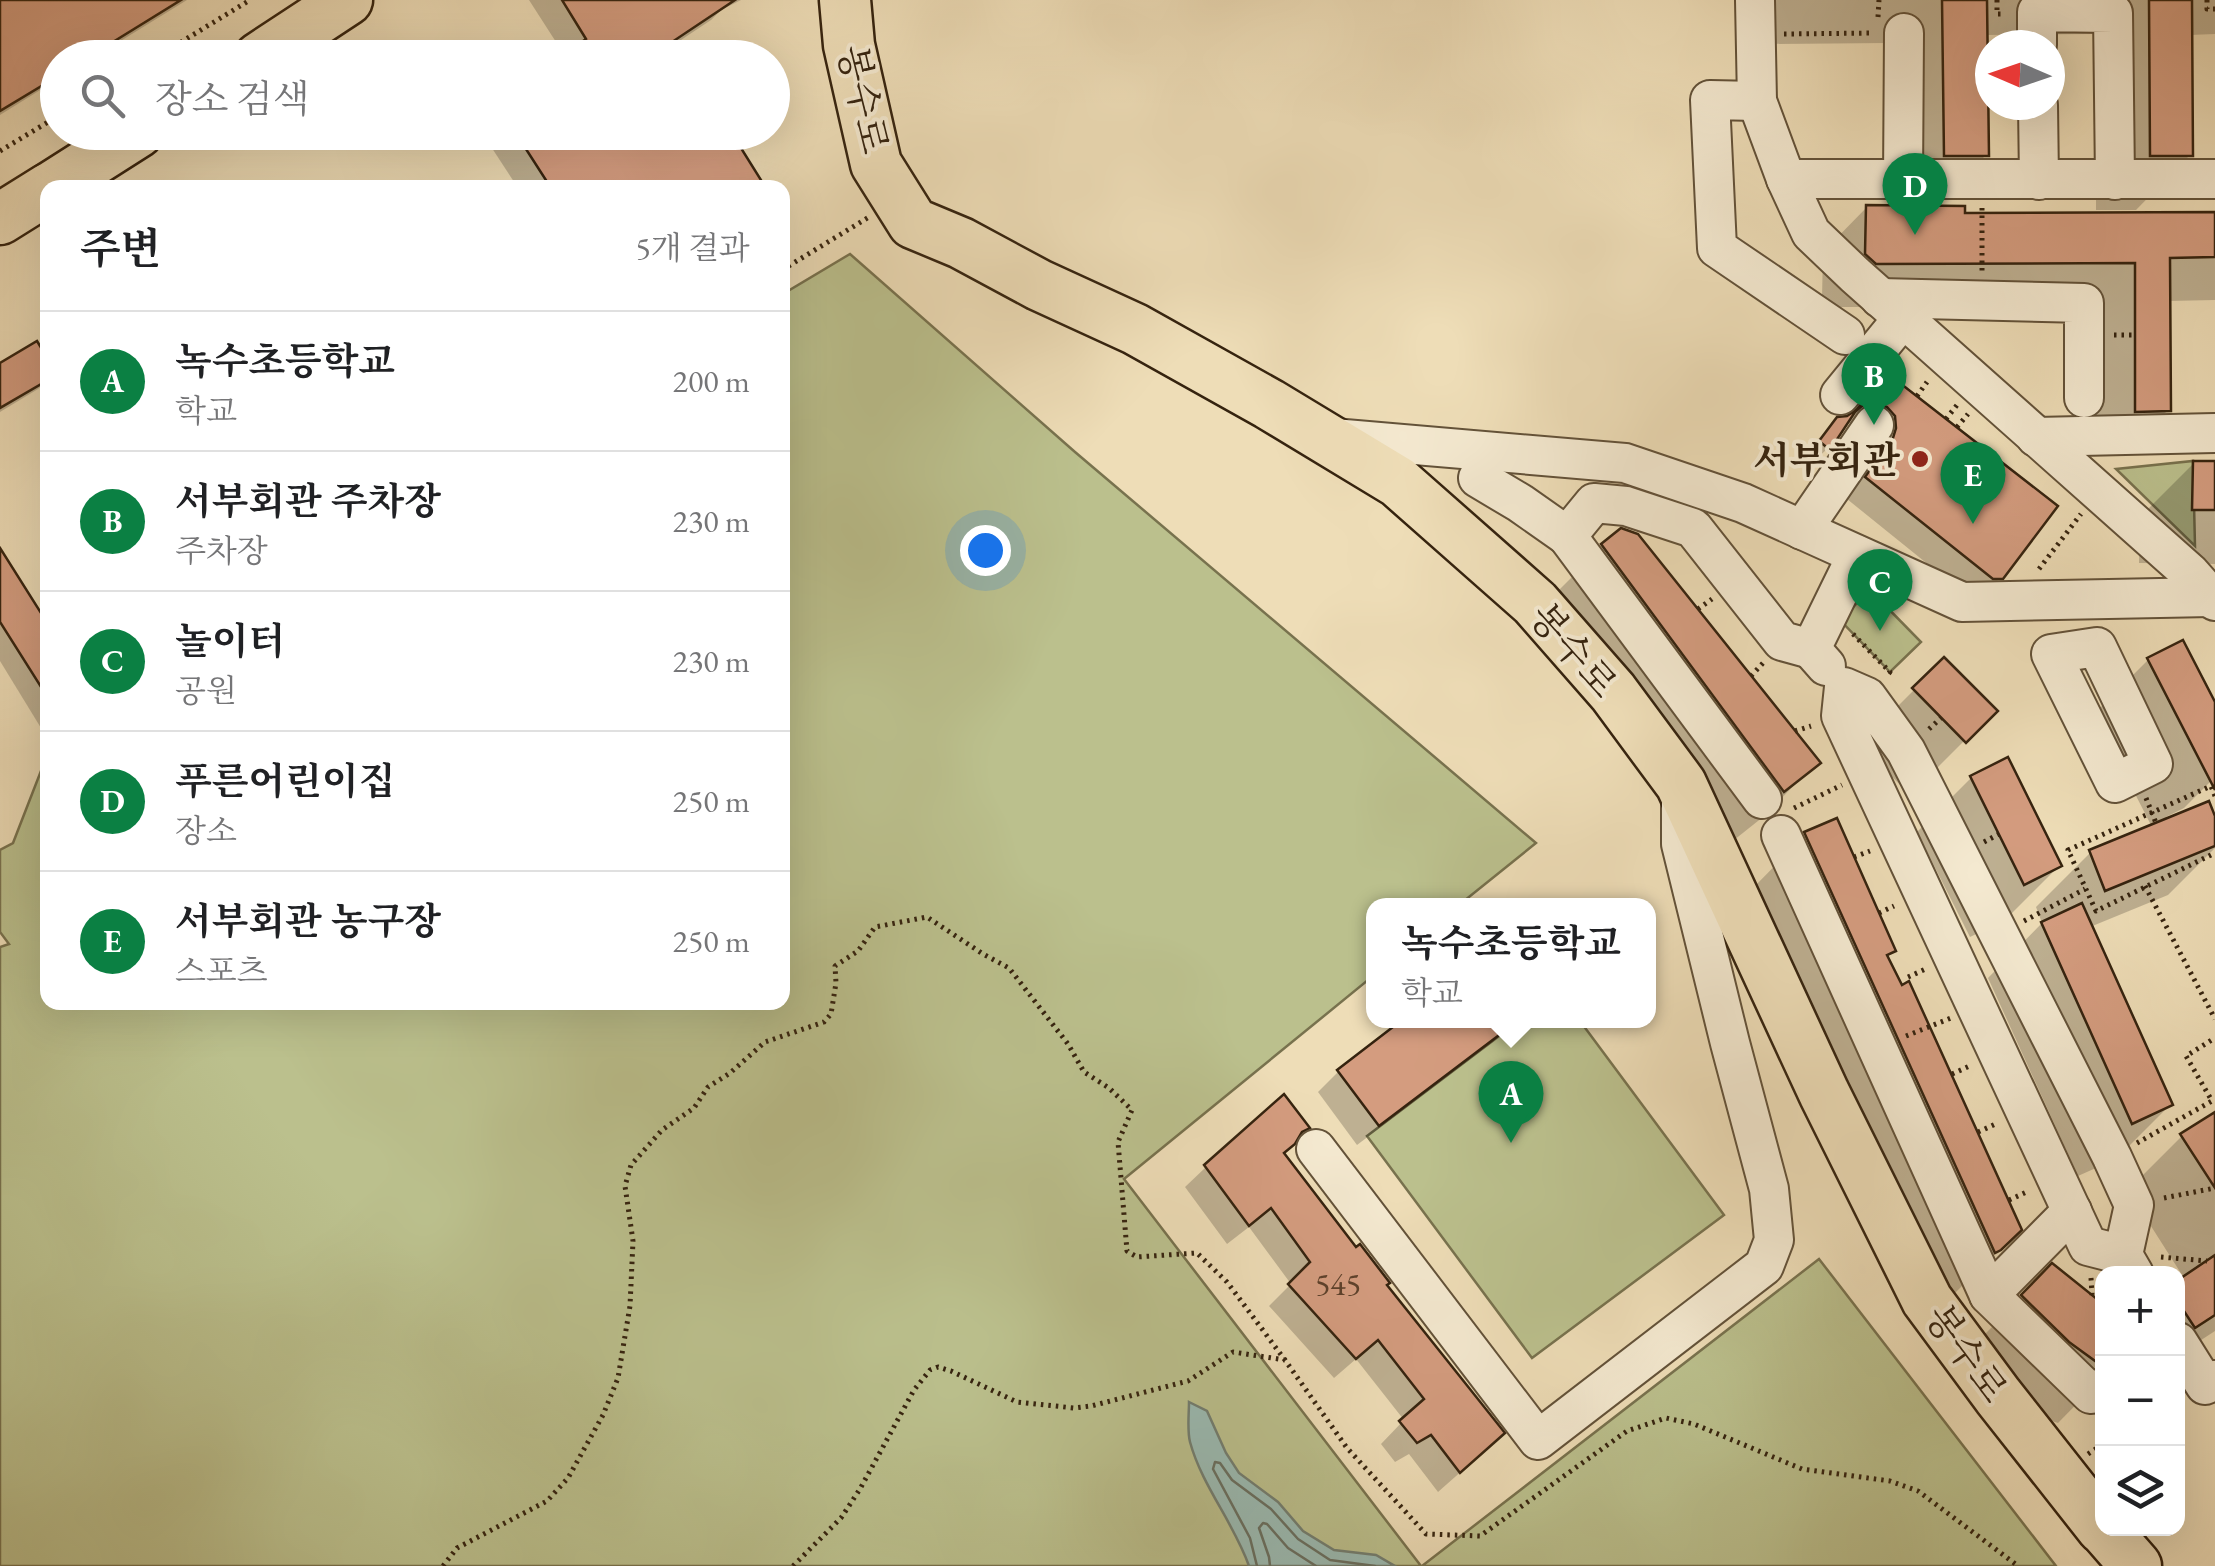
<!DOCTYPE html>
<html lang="ko">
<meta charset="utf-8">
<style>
:root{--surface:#fff;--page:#f6f6f6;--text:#202124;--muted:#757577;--line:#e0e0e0;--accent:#0b8043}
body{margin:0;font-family:"EB Garamond","Noto Serif KR",serif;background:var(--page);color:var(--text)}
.controls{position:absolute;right:30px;bottom:30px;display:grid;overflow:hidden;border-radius:20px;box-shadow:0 10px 40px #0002}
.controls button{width:90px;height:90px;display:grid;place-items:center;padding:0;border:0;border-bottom:2px solid var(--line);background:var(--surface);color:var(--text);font:50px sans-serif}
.compass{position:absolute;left:1975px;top:30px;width:90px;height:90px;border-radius:50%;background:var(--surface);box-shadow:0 10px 40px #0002;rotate:272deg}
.you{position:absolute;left:985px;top:550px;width:35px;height:35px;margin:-25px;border:8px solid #fff;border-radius:50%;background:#1a73e8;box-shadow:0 0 0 15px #1a73e833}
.badge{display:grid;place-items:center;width:65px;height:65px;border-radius:50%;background:var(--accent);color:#fff;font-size:32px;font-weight:700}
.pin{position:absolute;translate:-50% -82px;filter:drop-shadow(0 2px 5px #0008)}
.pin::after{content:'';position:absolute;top:52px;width:35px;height:30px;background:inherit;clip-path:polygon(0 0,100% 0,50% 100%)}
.popup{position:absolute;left:1366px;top:898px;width:290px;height:130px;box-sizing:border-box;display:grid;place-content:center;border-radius:20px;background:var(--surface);filter:drop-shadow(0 2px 8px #0005);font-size:32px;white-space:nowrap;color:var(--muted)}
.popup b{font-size:38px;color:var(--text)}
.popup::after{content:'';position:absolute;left:50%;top:100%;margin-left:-20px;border:20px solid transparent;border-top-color:var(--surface)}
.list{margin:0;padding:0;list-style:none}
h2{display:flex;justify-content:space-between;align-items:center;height:130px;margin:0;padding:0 40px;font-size:42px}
h2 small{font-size:32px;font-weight:400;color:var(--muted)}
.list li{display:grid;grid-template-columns:65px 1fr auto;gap:30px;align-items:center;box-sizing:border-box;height:140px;padding:0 40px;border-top:2px solid var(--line)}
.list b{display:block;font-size:38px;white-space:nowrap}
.list p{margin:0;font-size:32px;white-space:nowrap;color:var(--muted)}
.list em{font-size:32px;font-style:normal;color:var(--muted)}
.icon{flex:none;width:55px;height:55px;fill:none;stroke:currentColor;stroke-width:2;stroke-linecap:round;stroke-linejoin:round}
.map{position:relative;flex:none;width:2215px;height:1566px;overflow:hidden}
.search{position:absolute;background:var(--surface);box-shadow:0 10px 40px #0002;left:40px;top:40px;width:750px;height:110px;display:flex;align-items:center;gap:25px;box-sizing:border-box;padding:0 35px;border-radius:55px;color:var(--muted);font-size:38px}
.panel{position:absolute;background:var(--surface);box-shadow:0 10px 40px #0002;left:40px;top:180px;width:750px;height:830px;border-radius:20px}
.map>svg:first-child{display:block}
.green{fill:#bbc08d;stroke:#78724e;stroke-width:2.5}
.water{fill:#9abbb3;stroke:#727e71;stroke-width:2.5}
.shadow{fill:#0003}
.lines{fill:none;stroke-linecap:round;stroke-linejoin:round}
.shore{stroke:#686f61;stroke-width:2.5}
.building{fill:#d49c7f;stroke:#35230f;stroke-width:2.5}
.minor-casing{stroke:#635239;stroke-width:42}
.major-casing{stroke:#35230f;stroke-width:55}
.path{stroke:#35230f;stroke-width:5;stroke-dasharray:2.5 5;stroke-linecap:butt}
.minor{stroke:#f4e9d0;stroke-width:38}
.major{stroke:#eeddb7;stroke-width:50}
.poi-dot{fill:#8f2418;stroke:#f4e9d0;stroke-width:4}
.labels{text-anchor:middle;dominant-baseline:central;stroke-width:8;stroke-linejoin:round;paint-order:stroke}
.number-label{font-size:32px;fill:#5d412b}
.street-label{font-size:38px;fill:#35230f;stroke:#f4e9d0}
.poi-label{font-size:38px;font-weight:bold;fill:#35230f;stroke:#f4e9d0;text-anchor:end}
</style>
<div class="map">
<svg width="2215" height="1566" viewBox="0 0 2215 1566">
<rect width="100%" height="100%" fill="#eeddb7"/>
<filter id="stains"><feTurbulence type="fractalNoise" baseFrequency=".002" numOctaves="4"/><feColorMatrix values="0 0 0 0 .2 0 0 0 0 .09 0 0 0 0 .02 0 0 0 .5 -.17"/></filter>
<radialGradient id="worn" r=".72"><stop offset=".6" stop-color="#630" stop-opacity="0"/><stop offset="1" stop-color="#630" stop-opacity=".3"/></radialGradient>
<!-- green -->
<g class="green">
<polygon points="850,254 1075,452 1536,843 1459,905 1374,906 1373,976 1124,1179 1421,1566 0,1566 0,947 9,944 0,932 0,850 13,843 46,758 47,756 48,1002 782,1002 783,294"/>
<polygon points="2193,461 2195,546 2116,469"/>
<polygon points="1870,590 1921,642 1890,672 1840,620"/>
<polygon points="1519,1021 1580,1021 1724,1215 1532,1358 1367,1136"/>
<polygon points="1819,1259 2056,1566 1422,1566"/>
</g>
<!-- water -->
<path class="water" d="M1189,1402L1207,1411L1226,1453L1239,1473L1278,1502L1303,1531L1334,1550L1376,1555L1395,1566H1249C1234,1523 1202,1486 1190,1442C1187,1430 1189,1414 1189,1402Z"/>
<!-- shadow -->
<g class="shadow">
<polygon points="0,0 187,0 93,58 58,58 58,79 0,115"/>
<polygon points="529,0 741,0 721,10 711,20 672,46 565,56"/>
<polygon points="1762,0 2215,0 2215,34 2190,35 2190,155 2136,210 2096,210 2096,34 1985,35 1986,155 1933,208 1963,216 2215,213 2215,300 2168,301 2168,410 2124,455 2092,456 2092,307 1832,307 1822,298 1823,252 1867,207 1890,208 1888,43 1763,44"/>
<polygon points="492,132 728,132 763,188 518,188 486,139"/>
<polygon points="0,366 48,380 38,389 0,412"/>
<polygon points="1888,376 2001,577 1980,598 1971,599 1847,499 1873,461 1877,450 1855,422 1844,424 1828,448 1807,468 1800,463 1816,441 1838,420 1850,417"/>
<polygon points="2194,463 2215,463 2215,564 2139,563 2140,517"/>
<polygon points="1603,546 1817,762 1763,817 1729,844 1549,600"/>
<polygon points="0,552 48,628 48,724 41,728 0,661"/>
<polygon points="1944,660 1994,711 1910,795 1860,744"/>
<polygon points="2148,660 2215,708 2215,777 2184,808 2166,817 2168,821 2215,823 2215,848 2168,895 2090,927 2170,1105 2116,1159 2078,1176 1988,978 2042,923 2036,907 2090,853 2152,827 2094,714"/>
<polygon points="1971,778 2059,866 2005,920 1970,937 1917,832"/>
<polygon points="1806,834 1893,950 1886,957 2019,1229 1944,1304 1752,889"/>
<polygon points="1513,1022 1493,1042 1357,1145 1318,1092 1338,1072"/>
<polygon points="2215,1115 2215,1331 2178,1355 2178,1283 2184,1278 2128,1190 2182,1136"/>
<polygon points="1306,1128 1281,1154 1384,1285 1481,1454 1438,1492 1409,1454 1395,1462 1381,1444 1404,1420 1356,1359 1334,1378 1269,1306 1291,1284 1249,1227 1227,1244 1185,1187 1206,1167"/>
<polygon points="2052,1267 2102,1306 2102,1378 2058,1423 2046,1419 1969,1350"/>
</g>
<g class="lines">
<!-- shore -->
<g class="shore">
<polyline points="1257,1566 1250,1538 1213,1469 1215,1462 1220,1463 1232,1480 1271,1509 1298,1539 1330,1560 1375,1566"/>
<polyline points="1270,1566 1269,1557 1259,1528 1263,1523 1267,1524 1288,1548 1316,1566"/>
</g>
</g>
<!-- building -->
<g class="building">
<polygon points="0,0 181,0 87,58 58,58 58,76 0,111"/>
<polygon points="562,0 735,0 672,42 682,58 558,58 586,39"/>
<polygon points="1942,0 1987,0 1989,156 1944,156"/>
<polygon points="2149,0 2192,0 2193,156 2150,156"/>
<polygon points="515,132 731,132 766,188 551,188"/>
<polygon points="1866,205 1965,206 1965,213 2215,212 2215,257 2170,258 2171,411 2135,412 2135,263 1876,264 1865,254"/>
<polygon points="37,341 48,359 48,380 0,408 0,363"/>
<polygon points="1887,373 2058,506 2003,579 1993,579 1865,477 1893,438 1896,428 1895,416 1887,407 1877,403 1863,405 1855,412 1830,450 1819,441 1837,417 1847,416 1857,409"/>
<polygon points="2193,461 2215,461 2215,510 2192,510"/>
<polygon points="1621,528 1638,534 1821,763 1784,792 1601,544"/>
<polygon points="0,548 48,624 48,698 0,622"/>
<polygon points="2183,640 2215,702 2215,790 2147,658"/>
<polygon points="1944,657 1998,711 1966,743 1912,688"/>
<polygon points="2008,757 2062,866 2024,885 1970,776"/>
<polygon points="2209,801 2215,816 2215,846 2105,891 2089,850"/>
<polygon points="1837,818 1896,951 1887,955 1902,985 1909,981 2022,1230 2001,1250 1995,1253 1804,832"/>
<polygon points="2082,903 2173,1105 2132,1124 2041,922"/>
<polygon points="1402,1020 1519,1020 1379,1126 1337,1070"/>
<polygon points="1284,1094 1310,1128 1302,1132 1295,1144 1284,1153 1356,1247 1360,1244 1390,1283 1387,1285 1505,1433 1460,1473 1431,1435 1417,1443 1399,1421 1424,1399 1378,1340 1356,1359 1288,1284 1310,1262 1271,1208 1249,1226 1204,1165"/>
<polygon points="2215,1112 2215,1188 2180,1134"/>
<polygon points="2215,1255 2215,1315 2195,1328 2178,1302 2178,1280"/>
<polygon points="2052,1263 2102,1303 2102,1366 2069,1342 2021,1295"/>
</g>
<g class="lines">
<defs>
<g id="minor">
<polyline points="1755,0 1757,101 1786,179 1811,233 1855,275 2190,573 2215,601"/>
<polyline points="2037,45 2037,12 2113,13 2115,180"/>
<polyline points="1757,101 1710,100 1717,248 1845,335"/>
<polyline points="2038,105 2039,180"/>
<polyline points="1786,179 2215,179"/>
<polyline points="1903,180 1904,33"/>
<polyline points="1880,298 2084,303 2084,398"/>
<polyline points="1840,395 1903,318"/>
<polyline points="2036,437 2215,433"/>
<polyline points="1333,438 1625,463 1743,503 1962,602 2211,597"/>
<polyline points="1478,478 1520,503 1567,536 1594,503 1626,506 1693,528 1782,641 1811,649"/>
<polyline points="1802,530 1874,425"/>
<polyline points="1567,536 1762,799"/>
<polygon points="2097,647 2153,764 2115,783 2051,654"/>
<polyline points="1826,666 1811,649 1857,555"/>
<polyline points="1781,835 1989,1295"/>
<polyline points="1316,1149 1538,1440 1764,1266 1774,1240 1769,1189 1730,1043 1681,844 1681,793"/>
<polyline points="2072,1211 1989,1295 2091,1394 2102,1388"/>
<polyline points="2123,1255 2134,1205 2112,1157 1906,751 1867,697 1844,687 1841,716 2088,1246 2123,1255 2134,1274"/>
<polyline points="2178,1342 2205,1385 2215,1380"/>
</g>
<g id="major">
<polyline points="845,0 849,45 876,164 913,223 961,243 1039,285 1135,329 1269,404 1398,482 1535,603 1613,692 1681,784 1824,1093 1927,1300 1998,1396 2102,1528"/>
<polyline points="259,58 347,0"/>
<polyline points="50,188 138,132"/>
<polyline points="0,219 48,189"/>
<polyline points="2103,1528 2136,1566"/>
</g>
</defs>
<!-- minor casing -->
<use href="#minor" class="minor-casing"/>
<!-- major casing -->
<use href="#major" class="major-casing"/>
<!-- path -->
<g class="path">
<polyline points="1997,0 1997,14 2005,14"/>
<polyline points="2207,0 2207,9 2215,9"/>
<polyline points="1878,17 1879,0"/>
<polyline points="1784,34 1873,33"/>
<polyline points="155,58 250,0"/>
<polyline points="0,151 58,116"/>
<polyline points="1982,208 1982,272"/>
<polyline points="782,270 869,217"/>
<polyline points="2114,335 2136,335"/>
<polyline points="1917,396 1927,382"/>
<polyline points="1946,419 1957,405"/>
<polyline points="1957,427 1968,414"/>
<polyline points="2039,569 2081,514"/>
<polyline points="1698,609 1712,599"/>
<polyline points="1853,634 1890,672 1886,676"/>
<polyline points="1751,676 1763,663"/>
<polyline points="1929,729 1941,718"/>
<polyline points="1795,731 1811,726"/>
<polyline points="2215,796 2211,786 2068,850 2096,911 2215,853"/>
<polyline points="2146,798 2156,823"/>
<polyline points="1794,808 1842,785"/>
<polyline points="1984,842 1999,834"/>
<polyline points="1854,857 1870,851"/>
<polyline points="2145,886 2215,1019"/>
<polyline points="1879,913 1894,906"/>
<polyline points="2024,921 2085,889"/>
<polyline points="1908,977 1928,968"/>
<polyline points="1906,1036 1951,1018"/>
<polyline points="1952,1074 1972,1065"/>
<polyline points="1978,1132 1998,1123"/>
<polyline points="2137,1143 2212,1101 2186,1056 2215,1038"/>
<polyline points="2164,1198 2215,1188"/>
<polyline points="2009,1200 2029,1191"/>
<polyline points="2161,1257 2207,1261"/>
<polyline points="2091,1278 2092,1295"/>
<polyline points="2088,1454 2102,1445"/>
<polyline points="443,1566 457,1548 547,1501 568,1478 603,1415 618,1378 630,1306 633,1241 625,1186 631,1165 662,1130 694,1108 708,1087 730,1073 765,1042 824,1022 831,1014 836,983 835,966 858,951 875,927 927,917 983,954 1009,968 1068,1044 1084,1072 1109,1088 1132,1110 1118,1142 1127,1251 1137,1257 1197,1253 1227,1282 1285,1360"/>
<polyline points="793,1566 841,1518 860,1489 914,1390 930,1370 938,1367 951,1371 1017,1402 1074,1408 1091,1406 1188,1381 1233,1352 1285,1360 1347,1448 1426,1534 1480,1536 1627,1431 1666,1418 1694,1424 1802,1469 1890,1481 1918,1491 2018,1566"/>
</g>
<!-- minor -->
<use href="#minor" class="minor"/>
<!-- major -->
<use href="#major" class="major"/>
</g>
<!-- markers -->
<circle class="poi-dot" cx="1920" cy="459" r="10"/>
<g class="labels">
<!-- number labels -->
<g class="number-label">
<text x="1338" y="1284">545</text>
</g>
<!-- street labels -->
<g class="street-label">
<text transform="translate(864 99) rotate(77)">봉수로</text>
<text transform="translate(1574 650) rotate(49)">봉수로</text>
<text transform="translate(1967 1353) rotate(54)">봉수로</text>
</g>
<!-- poi labels -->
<g class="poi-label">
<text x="1900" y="459">서부회관</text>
</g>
</g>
<rect width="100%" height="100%" filter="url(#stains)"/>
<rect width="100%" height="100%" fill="url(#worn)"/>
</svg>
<div class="controls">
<button>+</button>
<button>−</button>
<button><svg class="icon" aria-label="layers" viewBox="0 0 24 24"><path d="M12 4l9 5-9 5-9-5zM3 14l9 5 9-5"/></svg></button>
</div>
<svg class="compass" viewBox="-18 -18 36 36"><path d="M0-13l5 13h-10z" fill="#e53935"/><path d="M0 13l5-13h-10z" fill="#757577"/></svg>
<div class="you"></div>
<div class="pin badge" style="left:1511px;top:1143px">A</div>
<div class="popup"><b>녹수초등학교</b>학교</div>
<div class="pin badge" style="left:1874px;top:425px">B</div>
<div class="pin badge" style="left:1880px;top:631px">C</div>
<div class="pin badge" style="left:1915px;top:235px">D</div>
<div class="pin badge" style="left:1973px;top:524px">E</div>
<div class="search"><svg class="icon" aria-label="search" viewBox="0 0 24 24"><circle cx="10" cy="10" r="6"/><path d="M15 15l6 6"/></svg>장소 검색</div>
<section class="panel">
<h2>주변<small>5개 결과</small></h2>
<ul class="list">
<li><span class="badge">A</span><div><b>녹수초등학교</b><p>학교</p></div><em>200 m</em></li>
<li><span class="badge">B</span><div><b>서부회관 주차장</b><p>주차장</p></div><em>230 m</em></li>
<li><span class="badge">C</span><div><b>놀이터</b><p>공원</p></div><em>230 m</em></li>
<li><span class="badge">D</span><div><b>푸른어린이집</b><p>장소</p></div><em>250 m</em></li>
<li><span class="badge">E</span><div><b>서부회관 농구장</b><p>스포츠</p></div><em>250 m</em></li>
</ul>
</section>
</div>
